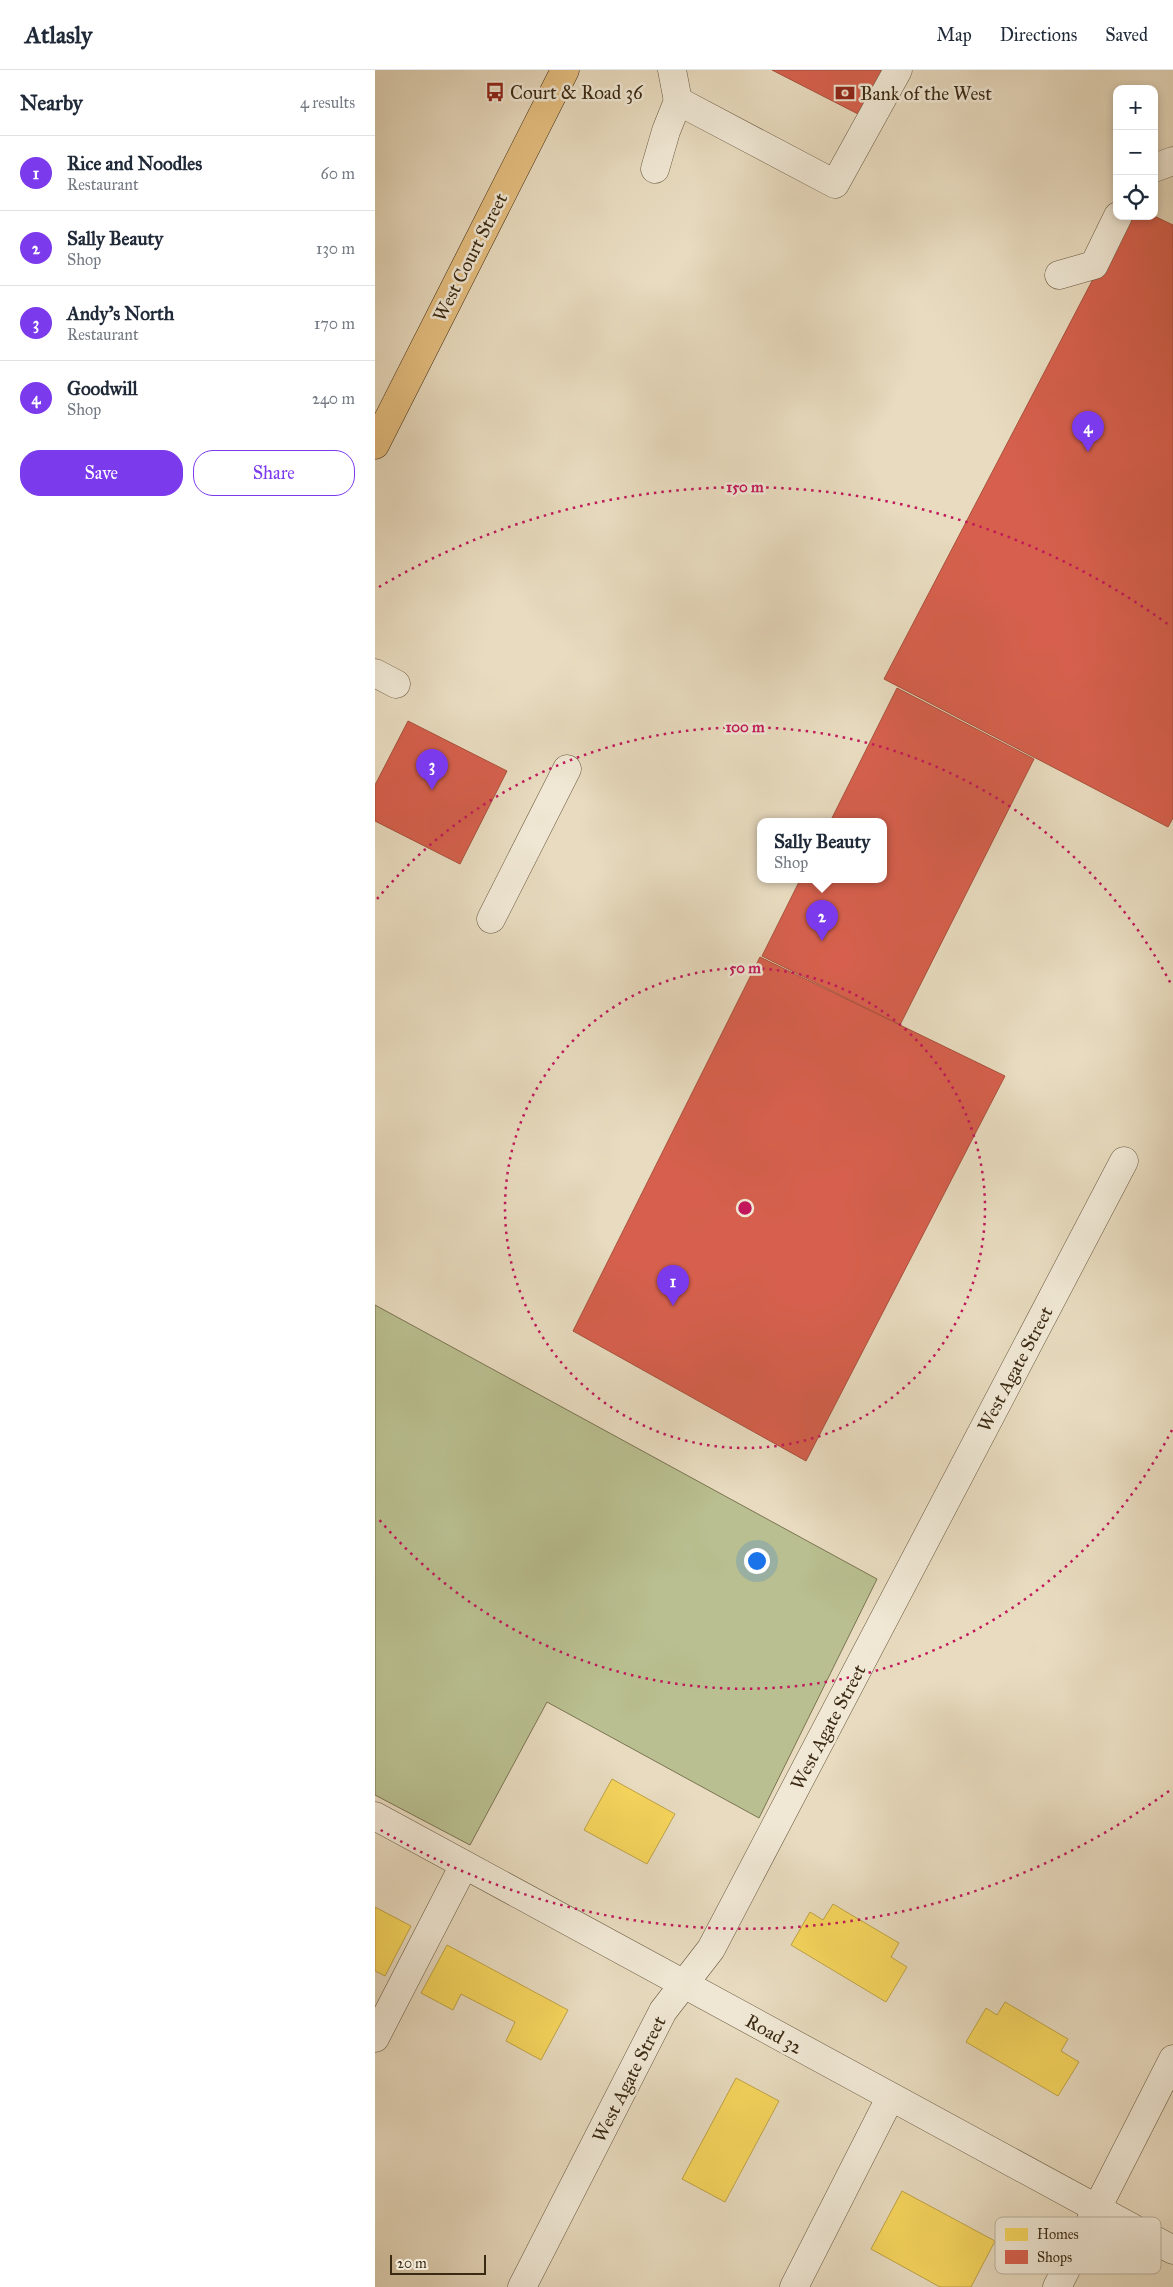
<!DOCTYPE html>
<meta charset="utf-8">
<style>
:root{--surface:#fff;--page:#f6f6f7;--text:#1f2937;--muted:#747a83;--line:#e0e1e3;--accent:#7c3aed}
body{margin:0;font-family:"IM FELL Great Primer",serif;background:var(--page);color:var(--text)}
.controls{position:absolute;right:15px;top:15px;display:grid;overflow:hidden;border-radius:10px;box-shadow:0 2px 8px #0003}
.controls button{width:45px;height:45px;display:grid;place-items:center;padding:0;border:0;border-bottom:1px solid var(--line);background:var(--surface);color:var(--text);font:25px sans-serif}
.scale{position:absolute;left:15px;bottom:12px;width:96px;box-sizing:border-box;padding-left:5px;border:2px solid #3b2a13;border-top:0;font-size:14px;line-height:18px;white-space:nowrap;color:#3b2a13;-webkit-text-stroke:4px #f0e8d5;paint-order:stroke}
.you{position:absolute;left:381px;top:1490px;width:18px;height:18px;margin:-12px;border:4px solid #fff;border-radius:50%;background:#1a73e8;box-shadow:0 0 0 8px #1a73e833}
.badge{display:grid;place-items:center;width:32px;height:32px;border-radius:50%;background:var(--accent);color:#fff;font-size:16px;font-weight:700}
.pin{position:absolute;translate:-50% -41px;filter:drop-shadow(0 1px 2px #0008)}
.pin::after{content:'';position:absolute;top:26px;width:18px;height:15px;background:inherit;clip-path:polygon(0 0,100% 0,50% 100%)}
.popup{position:absolute;left:382px;top:748px;width:130px;height:65px;box-sizing:border-box;display:grid;place-content:center;border-radius:10px;background:var(--surface);filter:drop-shadow(0 1px 4px #0005);font-size:16px;white-space:nowrap;color:var(--muted)}
.popup b{font-size:19px;color:var(--text)}
.popup::after{content:'';position:absolute;left:50%;top:100%;margin-left:-10px;border:10px solid transparent;border-top-color:var(--surface)}
.list{margin:0;padding:0;list-style:none}
h2{display:flex;justify-content:space-between;align-items:center;height:65px;margin:0;padding:0 20px;font-size:21px}
h2 small{font-size:16px;font-weight:400;color:var(--muted)}
.list li{display:grid;grid-template-columns:32px 1fr auto;gap:15px;align-items:center;box-sizing:border-box;height:75px;padding:0 20px;border-top:1px solid var(--line)}
.list b{display:block;font-size:19px;white-space:nowrap}
.list p{margin:0;font-size:16px;white-space:nowrap;color:var(--muted)}
.list em{font-size:16px;font-style:normal;color:var(--muted)}
.actions{display:flex;gap:10px;padding:15px 20px}
.actions a{flex:1;padding:11px 0;border:1px solid var(--accent);border-radius:20px;text-align:center;font-size:18px;color:var(--accent)}
.actions .main{background:var(--accent);color:#fff}
.icon{flex:none;width:28px;height:28px;fill:none;stroke:currentColor;stroke-width:2;stroke-linecap:round;stroke-linejoin:round}
.map{position:relative;flex:none;width:798px;height:2217px;overflow:hidden}
header{display:flex;align-items:center;gap:30px;box-sizing:border-box;height:70px;padding:0 25px;background:var(--surface);border-bottom:1px solid var(--line)}
header strong{font-size:24px}
nav{display:flex;gap:28px;margin-inline-start:auto;font-size:18px}
main{display:flex}
aside{flex:1;background:var(--surface)}
.map>svg:first-child{display:block}
.green{fill:#b9bf90;stroke:#7a7452}
.homes{fill:#f6d55c;stroke:#bea246}
.shops{fill:#d6604d;stroke:#a8503c}
.lines{fill:none;stroke-linecap:round;stroke-linejoin:round}
.minor-casing{stroke:#66563e;stroke-width:29}
.major-casing{stroke:#3b2a13;stroke-width:29}
.minor{stroke:#f0e8d5;stroke-width:28}
.major{stroke:#e4be80;stroke-width:28}
.ring{fill:none;stroke:#c2185b;stroke-width:2.5;stroke-dasharray:2.5 5}
.labels{text-anchor:middle;dominant-baseline:central;stroke-width:5;stroke-linejoin:round;paint-order:stroke}
.poi-label{font-size:19px;fill:#3b2a13;stroke:#f0e8d5;text-anchor:start}
.street-label{font-size:19px;fill:#3b2a13;stroke:#f0e8d5}
.key{fill:#f0e8d5;stroke:#baaf9b;stroke-width:1}
.key-label{font-size:14px;fill:#3b2a13}
.centre{fill:#c2185b;stroke:#f0e8d5;stroke-width:2.5}
.ring-label{font-size:15px;text-anchor:middle;font-weight:bold;fill:#c2185b;stroke:#f0e8d5;stroke-width:5;stroke-linejoin:round;paint-order:stroke}
</style>
<header>
<strong>Atlasly</strong>
<nav><a>Map</a><a>Directions</a><a>Saved</a></nav>
</header>
<main>
<aside>
<h2>Nearby<small>4 results</small></h2>
<ul class="list">
<li><span class="badge">1</span><div><b>Rice and Noodles</b><p>Restaurant</p></div><em>60 m</em></li>
<li><span class="badge">2</span><div><b>Sally Beauty</b><p>Shop</p></div><em>130 m</em></li>
<li><span class="badge">3</span><div><b>Andy's North</b><p>Restaurant</p></div><em>170 m</em></li>
<li><span class="badge">4</span><div><b>Goodwill</b><p>Shop</p></div><em>240 m</em></li>
</ul>
<div class="actions"><a class="main">Save</a><a>Share</a></div>
</aside>
<div class="map">
<svg width="798" height="2217" viewBox="0 0 798 2217">
<rect width="100%" height="100%" fill="#e8dbbf"/>
<filter id="stains"><feTurbulence type="fractalNoise" baseFrequency=".004" numOctaves="4"/><feColorMatrix values="0 0 0 0 .2 0 0 0 0 .09 0 0 0 0 .02 0 0 0 .5 -.17"/></filter>
<radialGradient id="worn" r=".72"><stop offset=".6" stop-color="#630" stop-opacity="0"/><stop offset="1" stop-color="#630" stop-opacity=".3"/></radialGradient>
<!-- green -->
<polygon class="green" points="0,1235 502,1509 384,1748 172,1632 95,1775 0,1725"/>
<!-- homes -->
<g class="homes">
<polygon points="237,1709 300,1744 272,1794 209,1760"/>
<polygon points="458,1834 524,1873 516,1887 532,1897 511,1932 416,1875 435,1842 448,1850"/>
<polygon points="0,1837 36,1856 10,1906 0,1901"/>
<polygon points="72,1875 193,1940 166,1990 131,1971 140,1952 86,1924 78,1940 46,1923"/>
<polygon points="630,1932 693,1969 686,1981 704,1992 683,2026 591,1972 611,1938 622,1945"/>
<polygon points="361,2008 404,2031 350,2132 307,2109"/>
<polygon points="527,2121 620,2171 596,2217 565,2217 496,2179"/>
</g>
<!-- shops -->
<g class="shops">
<polygon points="397,0 511,0 487,46"/>
<polygon points="751,146 779,146 798,155 798,748 793,757 509,609"/>
<polygon points="522,618 659,689 525,955 387,886 425,810 508,810 508,752 455,752"/>
<polygon points="33,651 132,701 85,794 0,751 0,715"/>
<polygon points="385,887 630,1006 431,1391 198,1261"/>
</g>
<g class="lines">
<defs>
<g id="minor">
<polyline points="297,0 303,31 460,114 523,0"/>
<polyline points="779,98 798,91"/>
<polyline points="280,99 291,61 303,31"/>
<polyline points="684,205 719,195 743,146"/>
<polyline points="0,603 21,614"/>
<polyline points="116,849 192,699"/>
<polyline points="0,1746 798,2180"/>
<polyline points="0,1968 89,1795"/>
<polyline points="147,2217 288,1941 336,1879 749,1091"/>
<polyline points="419,2217 515,2028"/>
<polyline points="682,2217 798,1989"/>
</g>
<polyline id="major" points="0,375 190,0"/>
</defs>
<!-- minor casing -->
<use href="#minor" class="minor-casing"/>
<!-- major casing -->
<use href="#major" class="major-casing"/>
<!-- minor -->
<use href="#minor" class="minor"/>
<!-- major -->
<use href="#major" class="major"/>
</g>
<!-- distance rings -->
<g class="ring">
<circle cx="370" cy="1138" r="240"/>
<path d="M797 1360A481 481 0 0 1 2 1447M2 829A481 481 0 0 1 797 916"/>
<path d="M794 1721A721 721 0 0 1 4 1759M4 517A721 721 0 0 1 794 555"/>
</g>
<!-- icons -->
<defs>
<symbol id="bus-bare" viewBox="-9 -9 18 18"><path d="M-5-6H5V4H4V6H2V4H-2V6H-4V4H-5ZM-3.5-4V0h7V-4ZM-3.5 1.2v1.5H-2V1.2ZM2 1.2v1.5H3.5V1.2Z" fill="#8f2418" stroke="#f0e8d5" stroke-width="2.5" paint-order="stroke"/></symbol>
<symbol id="bank-bare" viewBox="-9 -9 18 18"><path d="M-6-4H6V4H-6ZM0-2.3a2.3 2.3 0 1 0 0 4.6a2.3 2.3 0 1 0 0-4.6Z" fill="#8f2418" stroke="#f0e8d5" stroke-width="2.5" paint-order="stroke"/></symbol>
</defs>
<g fill-rule="evenodd">
<use href="#bus-bare" x="106" y="8" width="28" height="28"/>
<use href="#bank-bare" x="456" y="9" width="28" height="28"/>
</g>
<g class="labels">
<!-- poi labels -->
<g class="poi-label">
<text x="135" y="22">Court &amp; Road 36</text>
<text x="485" y="23">Bank of the West</text>
</g>
<!-- street labels -->
<g class="street-label">
<text transform="translate(95 187) rotate(-63)">West Court Street</text>
<text transform="translate(640 1299) rotate(-62)">West Agate Street</text>
<text transform="translate(453 1657) rotate(-62)">West Agate Street</text>
<text transform="translate(399 1964) rotate(29)">Road 32</text>
<text transform="translate(254 2009) rotate(-63)">West Agate Street</text>
</g>
</g>
<!-- legend -->
<rect x="620" y="2147" width="166" height="57" rx="8" class="key"/>
<rect x="630" y="2158" width="23" height="13" fill="#f6d55c"/>
<rect x="630" y="2180" width="23" height="14" fill="#d6604d"/>
<g class="key-label">
<text x="662" y="2169">Homes</text>
<text x="662" y="2192">Shops</text>
</g>
<circle cx="370" cy="1138" r="8" class="centre"/>
<g class="ring-label">
<text x="370" y="422">150 m</text>
<text x="370" y="662">100 m</text>
<text x="370" y="903">50 m</text>
</g>
<rect width="100%" height="100%" filter="url(#stains)"/>
<rect width="100%" height="100%" fill="url(#worn)"/>
</svg>
<div class="controls">
<button>+</button>
<button>−</button>
<button><svg class="icon" aria-label="locate" viewBox="0 0 24 24"><circle cx="12" cy="12" r="6"/><path d="M12 2v4M12 18v4M2 12h4M18 12h4"/></svg></button>
</div>
<div class="scale">20 m</div>
<div class="you"></div>
<div class="pin badge" style="left:298px;top:1236px">1</div>
<div class="pin badge" style="left:447px;top:871px">2</div>
<div class="popup"><b>Sally Beauty</b>Shop</div>
<div class="pin badge" style="left:57px;top:720px">3</div>
<div class="pin badge" style="left:713px;top:382px">4</div>
</div>
</main>
